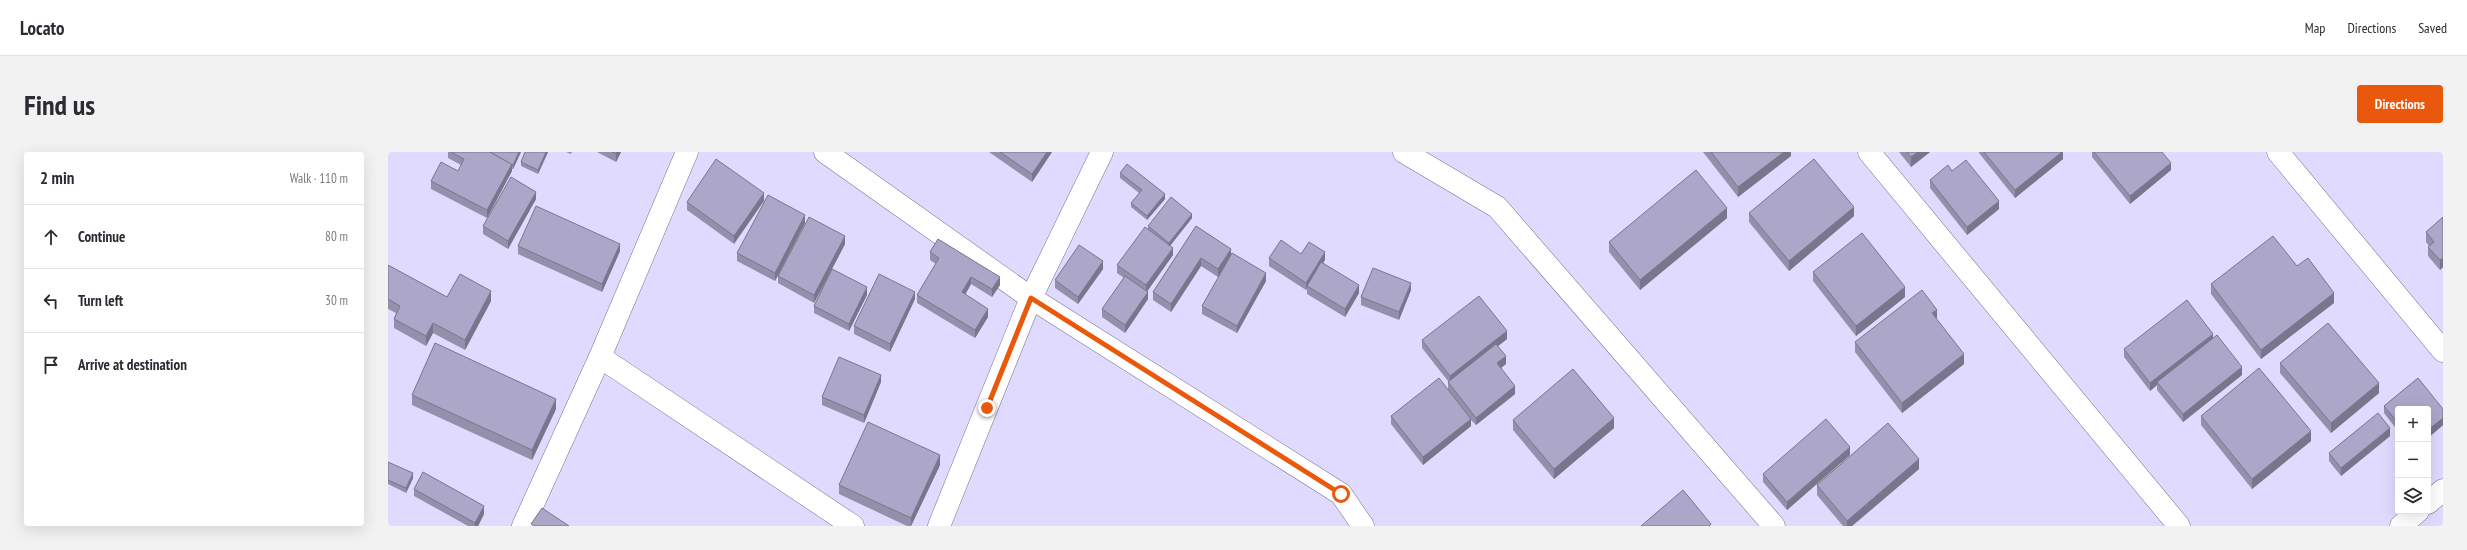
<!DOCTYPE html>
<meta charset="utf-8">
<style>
:root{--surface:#fff;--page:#f2f2f3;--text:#2b2b33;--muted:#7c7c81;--line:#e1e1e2;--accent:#ea580c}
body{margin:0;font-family:"PT Sans Narrow",sans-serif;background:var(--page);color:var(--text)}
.controls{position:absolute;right:12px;bottom:12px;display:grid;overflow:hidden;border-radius:4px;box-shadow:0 4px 16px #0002}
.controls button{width:36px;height:36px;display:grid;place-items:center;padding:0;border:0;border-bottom:1px solid var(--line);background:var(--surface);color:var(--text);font:20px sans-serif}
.stop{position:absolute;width:12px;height:12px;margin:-9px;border:3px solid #ea580c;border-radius:50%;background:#fff}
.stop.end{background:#ea580c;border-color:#fff;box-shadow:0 1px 4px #0008}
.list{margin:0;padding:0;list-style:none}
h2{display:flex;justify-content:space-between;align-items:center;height:52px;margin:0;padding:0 16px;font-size:17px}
h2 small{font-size:13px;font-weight:400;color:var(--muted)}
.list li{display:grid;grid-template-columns:26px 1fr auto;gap:12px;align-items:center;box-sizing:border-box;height:64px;padding:0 16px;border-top:1px solid var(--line)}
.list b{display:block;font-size:15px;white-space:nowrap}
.list em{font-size:13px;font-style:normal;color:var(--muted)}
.icon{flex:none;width:22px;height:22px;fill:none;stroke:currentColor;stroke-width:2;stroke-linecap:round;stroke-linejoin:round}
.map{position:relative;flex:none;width:2055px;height:374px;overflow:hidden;border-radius:4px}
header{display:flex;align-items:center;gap:24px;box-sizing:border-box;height:56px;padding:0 20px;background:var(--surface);border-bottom:1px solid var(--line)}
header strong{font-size:19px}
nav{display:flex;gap:22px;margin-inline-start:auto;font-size:14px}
.intro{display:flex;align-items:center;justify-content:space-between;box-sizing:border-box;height:96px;padding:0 24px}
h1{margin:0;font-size:28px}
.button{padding:10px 18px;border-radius:4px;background:var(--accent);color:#fff;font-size:14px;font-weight:700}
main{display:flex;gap:24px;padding:0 24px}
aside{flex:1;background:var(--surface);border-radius:4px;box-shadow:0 4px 16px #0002}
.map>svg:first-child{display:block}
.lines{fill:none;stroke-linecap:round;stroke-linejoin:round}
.street-casing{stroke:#777291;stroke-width:23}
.street{stroke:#fff;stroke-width:22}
.wall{fill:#9490ac}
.shaded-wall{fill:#78758c}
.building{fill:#aca7c8;stroke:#78758c}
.route{stroke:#ea580c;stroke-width:5}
</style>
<header>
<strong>Locato</strong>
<nav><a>Map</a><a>Directions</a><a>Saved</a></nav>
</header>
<div class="intro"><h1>Find us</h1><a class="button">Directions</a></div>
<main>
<aside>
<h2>2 min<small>Walk · 110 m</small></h2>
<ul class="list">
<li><svg class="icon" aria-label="ahead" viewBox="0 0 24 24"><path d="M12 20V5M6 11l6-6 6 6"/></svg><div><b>Continue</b></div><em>80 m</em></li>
<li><svg class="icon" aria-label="left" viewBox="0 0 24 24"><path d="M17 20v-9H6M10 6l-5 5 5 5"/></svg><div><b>Turn left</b></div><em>30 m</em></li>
<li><svg class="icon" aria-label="arrive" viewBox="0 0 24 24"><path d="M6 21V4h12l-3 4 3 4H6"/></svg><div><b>Arrive at destination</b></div></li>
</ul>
</aside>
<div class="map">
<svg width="2055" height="374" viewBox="0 0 2055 374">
<rect width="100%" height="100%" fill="#e0dbfe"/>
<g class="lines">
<defs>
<g id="street">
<polyline points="437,0 643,146 953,342 975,374"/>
<polyline points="1016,0 1109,55 1386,374"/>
<polyline points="1481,0 1791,374"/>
<polyline points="1890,0 2055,199"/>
<polyline points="212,205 465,374"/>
<polyline points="2040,351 2055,338"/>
<polyline points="135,374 212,205 299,0"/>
<polyline points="551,374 643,146 714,0"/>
<polyline points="2013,374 2030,359"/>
</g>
</defs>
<!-- street casing -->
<use href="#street" class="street-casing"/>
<!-- street -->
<use href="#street" class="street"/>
</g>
<!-- wall -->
<g class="wall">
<polygon points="60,0 133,0 125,17 124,17 124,19 99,66 43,37 43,29 70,19 73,13 60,6"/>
<polygon points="137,0 160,0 150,22 133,14 133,10"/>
<polygon points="178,0 184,0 183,2"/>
<polygon points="209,0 233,0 228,10"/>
<polygon points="601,0 664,0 644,30"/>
<polygon points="1315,0 1403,0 1403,4 1350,45"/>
<polygon points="1511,0 1542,0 1523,15"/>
<polygon points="1591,0 1675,0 1675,7 1627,46 1591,1"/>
<polygon points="1704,0 1774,0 1783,18 1742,52 1704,5"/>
<polygon points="1564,19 1611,57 1579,83 1542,36 1542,28"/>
<polygon points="732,21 777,47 759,68 743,55 743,51 751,41 732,26"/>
<polygon points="376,41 346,92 299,58 299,50"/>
<polygon points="148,47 120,97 95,82 95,74"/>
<polygon points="1361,61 1466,64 1401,119 1361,70"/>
<polygon points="2055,65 2055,115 2052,118 2040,104 2040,95 2041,94 2038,90 2038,80"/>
<polygon points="804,66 782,94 785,103 759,139 760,147 737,181 714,165 714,157 736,126 729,121 729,113 760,77 760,74"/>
<polygon points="1339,66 1252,138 1221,100 1221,90"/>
<polygon points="417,71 387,129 349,109 349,101"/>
<polygon points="808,74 878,129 849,181 814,162 814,154 834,119 830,125 813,114 783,160 765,148 765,140"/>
<polygon points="457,92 444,117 479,143 461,179 426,161 426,154 441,123 426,151 390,131 390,124"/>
<polygon points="130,94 232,99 214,140 130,102"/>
<polygon points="542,100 612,133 604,145 583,132 577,143 600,165 587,186 529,151 529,143 548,112 542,108"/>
<polygon points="913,102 937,108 935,111 971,141 957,165 919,142 919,136 918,138 881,114 881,106"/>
<polygon points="0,113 59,145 103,149 77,198 45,181 38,194 6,176 6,167 8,161 0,157"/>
<polygon points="1909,114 1946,151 1873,207 1823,142 1823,132"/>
<polygon points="715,117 690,152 667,136 667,128"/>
<polygon points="1425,120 1517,145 1468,184 1425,129"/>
<polygon points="1023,138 1011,168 973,153 973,145"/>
<polygon points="527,147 502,200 466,182 466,174"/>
<polygon points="1549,168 1576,212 1514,261 1467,200 1467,190"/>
<polygon points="1825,186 1854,223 1795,270 1769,238 1769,233 1762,239 1736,205 1736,197"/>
<polygon points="1119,187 1110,194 1118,212 1113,216 1127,242 1088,273 1083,268 1083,274 1035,313 1003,272 1003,264 1060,237 1060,229 1034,196 1034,188"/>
<polygon points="1892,211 1991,241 1943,281 1892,221"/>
<polygon points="2030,226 2055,273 2040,286 2040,257 2010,257 2010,279 1996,261 1996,254"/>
<polygon points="493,230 476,271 434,253 434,245"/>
<polygon points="24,243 168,257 144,308 24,253"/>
<polygon points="1813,264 1923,289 1864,337 1813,273"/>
<polygon points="1125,268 1226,276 1166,327 1125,278"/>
<polygon points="2002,284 1953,324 1941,309 1941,301"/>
<polygon points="1462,303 1399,358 1375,330 1375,322"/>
<polygon points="0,310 25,326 18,341 0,332"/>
<polygon points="552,313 523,374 519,374 451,342 451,333"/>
<polygon points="1531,317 1464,374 1455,374 1429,343 1429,333"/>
<polygon points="26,337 96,362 90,374 80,374 26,344"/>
</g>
<!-- shaded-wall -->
<g class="shaded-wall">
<polygon points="131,0 133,0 125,17 125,13"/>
<polygon points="158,0 160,0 150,22 150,18"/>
<polygon points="229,0 233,0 228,10 228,2"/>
<polygon points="659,0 664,0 644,30 644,22"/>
<polygon points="1396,0 1403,0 1403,4 1350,45 1350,35"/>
<polygon points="1530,0 1542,0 1523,15 1523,5"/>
<polygon points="1674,0 1675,0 1675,7 1627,46 1627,38"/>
<polygon points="1783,11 1783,18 1742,52 1742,44"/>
<polygon points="124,12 124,19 99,66 99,58"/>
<polygon points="148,40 148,47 120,97 120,89"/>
<polygon points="376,41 376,49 346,92 346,84"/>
<polygon points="777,42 777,47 759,68 759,64"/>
<polygon points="1611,49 1611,57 1579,83 1579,75"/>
<polygon points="1466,55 1466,64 1401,119 1401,109"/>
<polygon points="1339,56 1339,66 1252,138 1252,128"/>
<polygon points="804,62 804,66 781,95 781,91"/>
<polygon points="417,63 417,71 387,129 387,121"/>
<polygon points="457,84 457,92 426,151 426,143"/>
<polygon points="232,92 232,99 214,140 214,132"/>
<polygon points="785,96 785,103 758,141 758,133"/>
<polygon points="843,97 843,105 830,125 830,117"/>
<polygon points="937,100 937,108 920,135 919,134 919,136 918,138 918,131"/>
<polygon points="813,106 813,114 783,160 783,152"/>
<polygon points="2055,106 2055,115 2052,118 2052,108"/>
<polygon points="715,109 715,117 690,152 690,145"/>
<polygon points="878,121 878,129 849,181 849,174"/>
<polygon points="583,125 583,132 574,148 574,140"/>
<polygon points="612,125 612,133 604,145 604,137"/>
<polygon points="1023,131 1023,138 1011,168 1011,160"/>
<polygon points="971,133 971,141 957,165 957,157"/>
<polygon points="479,135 479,143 461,179 461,172"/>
<polygon points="1517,135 1517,145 1468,184 1468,174"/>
<polygon points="103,139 103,149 77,198 77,188"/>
<polygon points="527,140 527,147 502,200 502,192"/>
<polygon points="760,140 760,147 737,181 737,173"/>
<polygon points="1946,141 1946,151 1873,207 1873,198"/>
<polygon points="600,157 600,165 587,186 587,178"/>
<polygon points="1549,158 1549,167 1544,161"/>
<polygon points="45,171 45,181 38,194 38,184"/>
<polygon points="1119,179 1119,187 1062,232 1062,224"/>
<polygon points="1825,182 1825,190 1769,230 1769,233 1762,239 1762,231"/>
<polygon points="1576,202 1576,212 1514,261 1514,251"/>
<polygon points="1118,204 1118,212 1109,219 1109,211"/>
<polygon points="1854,215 1854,223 1795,270 1795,262"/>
<polygon points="493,223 493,230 476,271 476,263"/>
<polygon points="1991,231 1991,241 1943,281 1943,271"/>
<polygon points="1127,234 1127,242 1088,273 1088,266"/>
<polygon points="168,247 168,257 144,308 144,298"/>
<polygon points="1226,266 1226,276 1166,327 1166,317"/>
<polygon points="2055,266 2055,273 2040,286 2040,278"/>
<polygon points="1083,267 1083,274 1035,313 1035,305"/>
<polygon points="2002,276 2002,284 1953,324 1953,316"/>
<polygon points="1923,279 1923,289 1864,337 1864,327"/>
<polygon points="1462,295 1462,303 1399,358 1399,350"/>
<polygon points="552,303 552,313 523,374 523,366"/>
<polygon points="1531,307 1531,317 1464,374 1459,374 1459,369"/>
<polygon points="25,321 25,326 18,341 18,336"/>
<polygon points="96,354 96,362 90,374 87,374 87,371"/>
</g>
<!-- building -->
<g class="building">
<polygon points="63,0 102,0 124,12 99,58 43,29 53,10 70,19 76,7"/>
<polygon points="102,0 131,0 125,13"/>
<polygon points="137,0 158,0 150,18 133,10"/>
<polygon points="224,0 229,0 228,2"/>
<polygon points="612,0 659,0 644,22"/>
<polygon points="1323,0 1396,0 1350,35"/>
<polygon points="1519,0 1530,0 1523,5"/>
<polygon points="1596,0 1674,0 1627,38"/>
<polygon points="1706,0 1774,0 1783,11 1742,44"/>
<polygon points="328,7 376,41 346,84 299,50"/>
<polygon points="1426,7 1466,55 1401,109 1361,61"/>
<polygon points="1578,8 1611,49 1579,75 1542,28 1560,13 1564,19"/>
<polygon points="739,12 777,42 759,64 743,51 754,38 732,21"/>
<polygon points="1308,18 1339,56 1252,128 1221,90"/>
<polygon points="123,25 148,40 120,89 95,74"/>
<polygon points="380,43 417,63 387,121 349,101"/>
<polygon points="783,45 804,62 781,91 760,74"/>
<polygon points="148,54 232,92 214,132 130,94"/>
<polygon points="421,65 457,84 426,143 390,124"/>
<polygon points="2055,65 2055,106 2052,108 2040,95 2046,90 2038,80"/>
<polygon points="808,74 843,97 830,117 813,106 783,152 765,140"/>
<polygon points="757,75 785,96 758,133 729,113"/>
<polygon points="1474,81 1517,135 1468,174 1425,120"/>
<polygon points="1885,84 1909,114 1920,106 1946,141 1873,198 1823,132"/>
<polygon points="550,87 612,125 604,137 583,125 574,140 600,157 587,178 529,143 551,106 542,100"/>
<polygon points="893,88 913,102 921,90 937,100 918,131 881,106"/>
<polygon points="691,93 715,109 690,145 667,128"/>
<polygon points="844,101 878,121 849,174 814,154"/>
<polygon points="933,110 971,133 957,157 919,134"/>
<polygon points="0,113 59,145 72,122 103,139 77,188 45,171 38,184 6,167 12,154 0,147"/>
<polygon points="985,116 1023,131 1011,160 973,145"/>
<polygon points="444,117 479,135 461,172 426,154"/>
<polygon points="491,122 527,140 502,192 466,174"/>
<polygon points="737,124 760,140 737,173 714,157"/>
<polygon points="1534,138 1549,158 1544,161 1576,202 1514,251 1467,190"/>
<polygon points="1091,144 1119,179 1062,224 1034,188"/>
<polygon points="1799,148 1825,182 1762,231 1736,197"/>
<polygon points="1940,171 1991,231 1943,271 1892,211"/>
<polygon points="1829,183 1854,215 1795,262 1769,230"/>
<polygon points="47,191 168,247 144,298 24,243"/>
<polygon points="1108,192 1118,204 1109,211 1127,234 1088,266 1060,230"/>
<polygon points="451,205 493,223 476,263 434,245"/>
<polygon points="1871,216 1923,279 1864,327 1813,264"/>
<polygon points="1185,217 1226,266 1166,317 1125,268"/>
<polygon points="1051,226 1083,267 1035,305 1003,264"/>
<polygon points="2030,226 2055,257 2055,266 2040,278 2040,257 2010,257 2010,271 1996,254"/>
<polygon points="1990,261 2002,276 1953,316 1941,301"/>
<polygon points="1438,267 1462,295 1399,350 1375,322"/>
<polygon points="480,270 552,303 523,366 451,333"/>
<polygon points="1500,271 1531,307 1459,369 1429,333"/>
<polygon points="0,310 25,321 18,336 0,328"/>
<polygon points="35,320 96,354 87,371 26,337"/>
<polygon points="1295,338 1323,372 1321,374 1253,374"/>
<polygon points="154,356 181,374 146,374 143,372"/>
</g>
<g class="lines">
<!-- route -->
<polyline class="route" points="599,256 643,146 953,342"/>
</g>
</svg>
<div class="controls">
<button>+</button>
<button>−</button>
<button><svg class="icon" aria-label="layers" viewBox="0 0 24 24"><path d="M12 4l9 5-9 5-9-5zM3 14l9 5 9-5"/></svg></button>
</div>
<div class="stop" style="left:953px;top:342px"></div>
<div class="stop end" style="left:599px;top:256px"></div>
</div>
</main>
